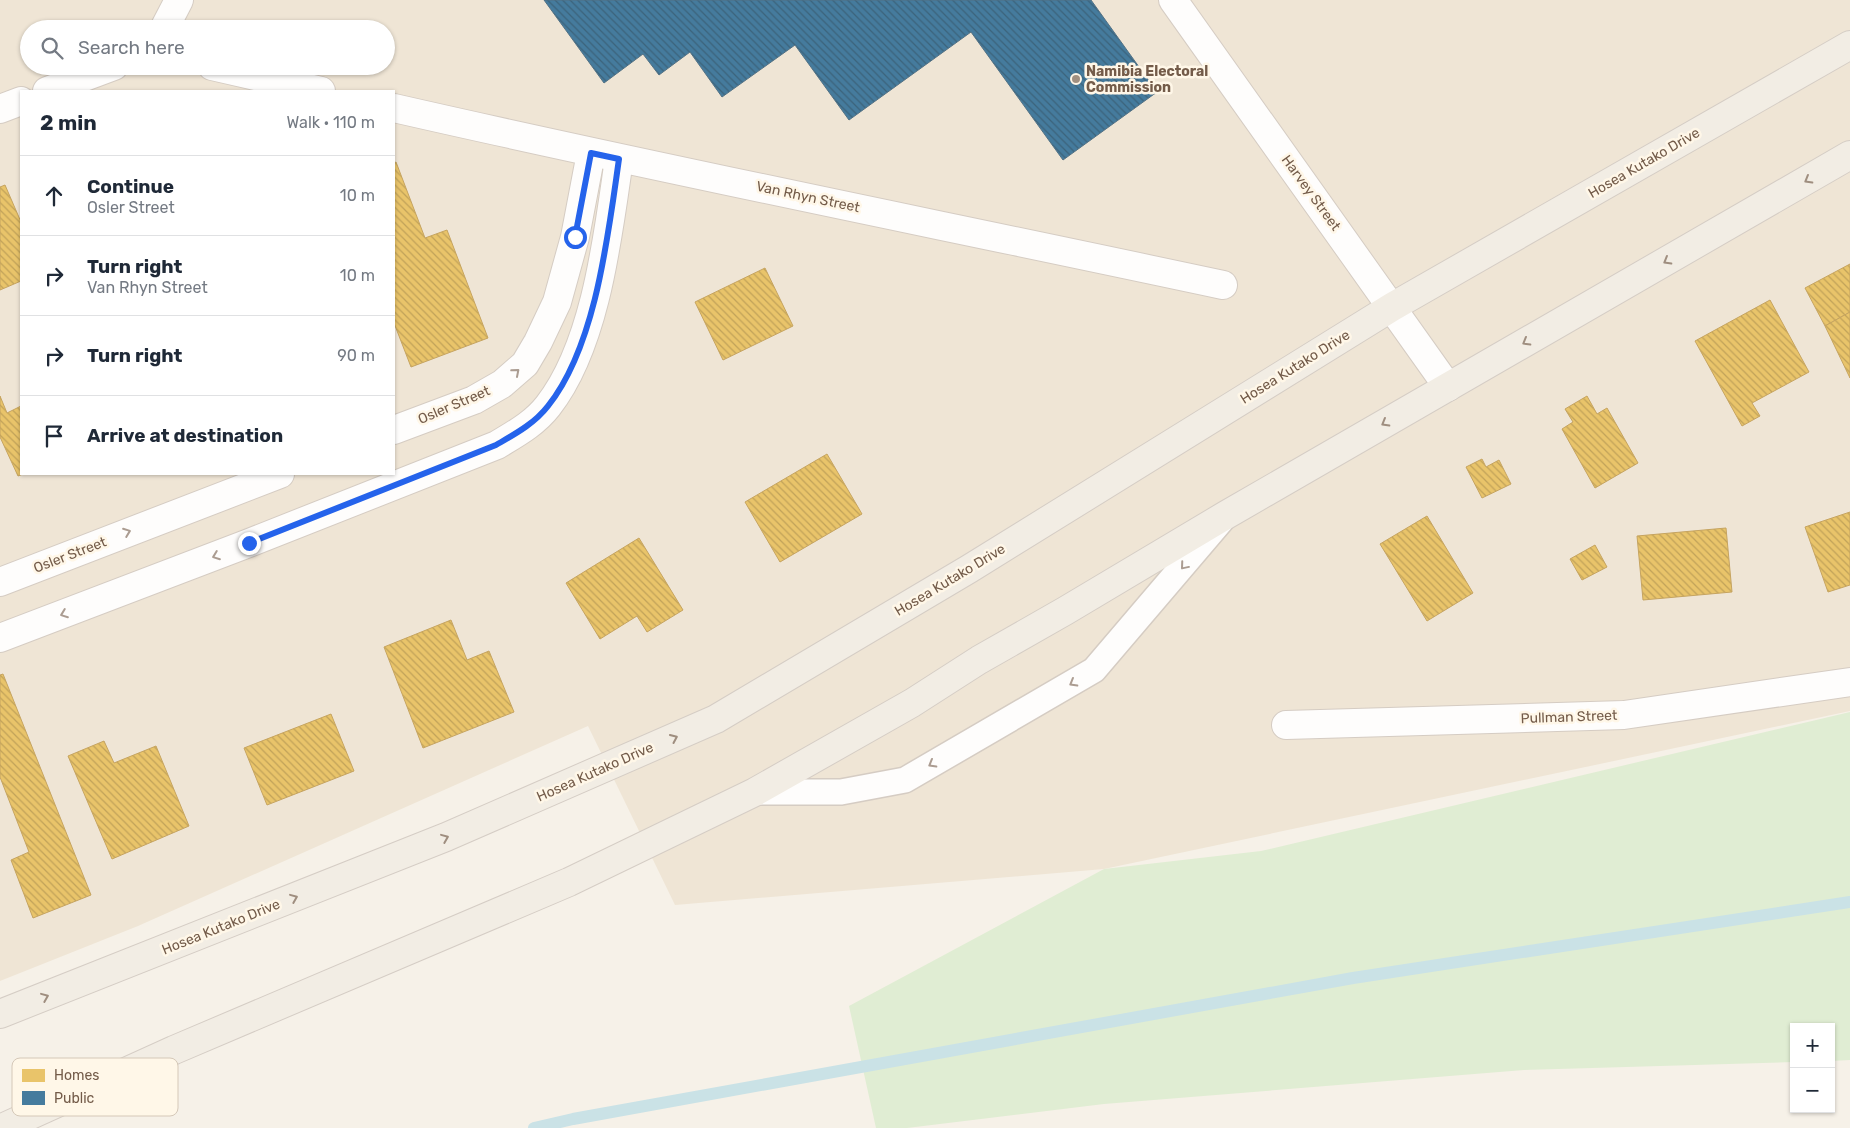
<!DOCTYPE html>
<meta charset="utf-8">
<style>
:root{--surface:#fff;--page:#f6f6f7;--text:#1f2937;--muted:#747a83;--line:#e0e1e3}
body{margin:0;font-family:Rubik,sans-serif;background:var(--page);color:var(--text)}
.controls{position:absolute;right:15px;bottom:15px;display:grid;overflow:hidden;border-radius:0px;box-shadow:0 1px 4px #0004}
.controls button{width:45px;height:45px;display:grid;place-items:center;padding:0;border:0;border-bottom:1px solid var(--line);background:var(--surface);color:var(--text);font:25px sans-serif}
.stop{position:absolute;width:15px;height:15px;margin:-11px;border:4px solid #2563eb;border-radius:50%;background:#fff}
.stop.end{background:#2563eb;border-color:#fff;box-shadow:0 1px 5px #0008}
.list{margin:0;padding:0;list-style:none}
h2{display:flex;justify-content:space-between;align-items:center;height:65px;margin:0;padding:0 20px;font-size:21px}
h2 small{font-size:16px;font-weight:400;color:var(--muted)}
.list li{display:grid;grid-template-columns:32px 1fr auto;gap:15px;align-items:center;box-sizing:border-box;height:80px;padding:0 20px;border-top:1px solid var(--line)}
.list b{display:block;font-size:19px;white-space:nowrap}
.list p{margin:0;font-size:16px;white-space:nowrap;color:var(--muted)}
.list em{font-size:16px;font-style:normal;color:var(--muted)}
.icon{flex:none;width:28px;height:28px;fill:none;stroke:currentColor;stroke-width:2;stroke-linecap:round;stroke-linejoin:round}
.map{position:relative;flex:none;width:1850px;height:1128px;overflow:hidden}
.search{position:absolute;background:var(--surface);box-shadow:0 1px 4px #0004;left:20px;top:20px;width:375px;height:55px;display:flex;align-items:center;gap:12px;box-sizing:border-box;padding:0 18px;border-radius:28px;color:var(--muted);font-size:19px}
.panel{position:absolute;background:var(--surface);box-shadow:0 1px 4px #0004;left:20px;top:90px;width:375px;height:385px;border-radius:0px}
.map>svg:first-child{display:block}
.residential{fill:#efe5d5;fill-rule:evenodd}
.grass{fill:#e0edd3}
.homes{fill:url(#homes-back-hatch);stroke:#c6a460}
.public{fill:url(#public-back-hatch);stroke:#537184}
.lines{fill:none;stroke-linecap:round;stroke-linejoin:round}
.stream{stroke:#cae2e6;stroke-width:12}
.service-casing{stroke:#d5ccc3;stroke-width:28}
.minor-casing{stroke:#d5ccc3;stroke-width:30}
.primary-casing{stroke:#d5cdc5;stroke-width:30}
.service{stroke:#fefdfc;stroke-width:25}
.minor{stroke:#fefdfc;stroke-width:28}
.primary{stroke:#f2ede4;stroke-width:28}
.oneway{stroke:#9f8e7f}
.oneway2{stroke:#ab9c91}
.route{stroke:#2563eb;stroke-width:6}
.poi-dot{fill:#a19081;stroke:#fff7e8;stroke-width:2}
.labels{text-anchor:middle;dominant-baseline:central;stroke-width:5;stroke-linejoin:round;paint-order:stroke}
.poi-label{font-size:14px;font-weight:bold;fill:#735b49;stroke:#fff7e8;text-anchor:start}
.street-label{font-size:14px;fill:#735b49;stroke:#fff7e8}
.key{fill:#fff7e8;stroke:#d5c8b8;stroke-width:1}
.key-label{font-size:14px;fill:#735b49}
</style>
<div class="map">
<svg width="1850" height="1128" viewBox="0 0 1850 1128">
<defs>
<pattern id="homes-back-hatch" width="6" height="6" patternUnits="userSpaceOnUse" patternTransform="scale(1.25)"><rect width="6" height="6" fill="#e9c46a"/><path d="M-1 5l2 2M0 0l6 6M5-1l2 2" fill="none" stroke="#c1a259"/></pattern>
<pattern id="public-back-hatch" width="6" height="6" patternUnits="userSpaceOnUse" patternTransform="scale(1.25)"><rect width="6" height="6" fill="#457b9d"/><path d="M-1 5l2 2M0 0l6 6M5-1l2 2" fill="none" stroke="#3c637b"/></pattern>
</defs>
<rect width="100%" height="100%" fill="#f6f1e8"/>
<!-- residential -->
<path class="residential" d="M0,0H1850V711L1104,869L675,905L588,726L138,926L0,981ZM29,29H386V66H29ZM21,91H394V474H21Z"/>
<!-- grass -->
<polygon class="grass" points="1850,712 1850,1060 1831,1061 1831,1027 1794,1027 1794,1062 1524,1070 1104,1104 907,1128 876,1128 849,1006 1104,869 1261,851"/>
<!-- homes -->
<g class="homes">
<polygon points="396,162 425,238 447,230 488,338 411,367 394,323 394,163"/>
<polygon points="5,185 21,222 21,281 0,290 0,187"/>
<polygon points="1850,264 1850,312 1825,326 1805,288"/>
<polygon points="765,268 793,326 723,360 695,302"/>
<polygon points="1770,300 1809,372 1752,403 1760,416 1742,426 1695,341"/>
<polygon points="1850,312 1850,378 1825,326"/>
<polygon points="0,396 7,413 21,406 21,474 23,474 18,476 0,437"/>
<polygon points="1587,396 1597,414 1607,408 1638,463 1595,488 1562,429 1573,422 1565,409"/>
<polygon points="827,454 862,514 780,562 745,502"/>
<polygon points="1482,459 1486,467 1499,460 1511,484 1482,498 1466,467"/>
<polygon points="1850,512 1850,585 1828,592 1805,527"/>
<polygon points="1427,516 1473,593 1427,621 1380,544"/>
<polygon points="1726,528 1732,592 1643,600 1637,536"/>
<polygon points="639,538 683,610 647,632 637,616 600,639 566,583"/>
<polygon points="1595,545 1607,567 1582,580 1570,559"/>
<polygon points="451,620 467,660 489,651 514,712 423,748 384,647"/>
<polygon points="3,674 91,895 33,918 11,860 29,852 0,777 0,675"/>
<polygon points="331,714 354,771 267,805 244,748"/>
<polygon points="104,741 114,763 156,746 189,826 112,859 68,756"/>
</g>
<!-- public -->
<polygon class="public" points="544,0 1091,0 1157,92 1063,160 971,32 849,120 795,45 722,97 690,52 659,75 643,54 604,83"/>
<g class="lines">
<!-- stream -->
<polyline class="stream" points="534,1128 573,1119 1353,978 1850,902"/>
<defs>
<polyline id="service" points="755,792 841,792 905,780 1094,670 1221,521"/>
<g id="minor">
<polyline points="1173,0 1448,387"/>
<polyline points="164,29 179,0"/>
<polyline points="212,66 321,91"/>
<polyline points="47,91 114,66"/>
<path d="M394,108C669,171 947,226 1223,285"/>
<polyline points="0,109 21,101"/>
<polyline points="394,430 474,400 502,384 525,364 538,342 557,302 575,237 591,153"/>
<polyline points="0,582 280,474"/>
<path d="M0,638L249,543L497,445C515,434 534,424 548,406C596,345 608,235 619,159"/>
<polyline points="1286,725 1624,715 1850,682"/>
</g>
<g id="primary">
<polyline points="0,1014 446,837 716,719 969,569 1392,307 1850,45"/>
<polyline points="2,1128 174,1050 569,882 755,792 912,703 979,660 1065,611 1226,515 1850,155"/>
</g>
</defs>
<!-- service casing -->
<use href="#service" class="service-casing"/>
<!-- minor casing -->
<use href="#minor" class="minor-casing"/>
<!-- primary casing -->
<use href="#primary" class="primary-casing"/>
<!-- service -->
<use href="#service" class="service"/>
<!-- minor -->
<use href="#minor" class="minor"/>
<!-- primary -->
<use href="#primary" class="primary"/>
</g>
<!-- one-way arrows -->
<defs><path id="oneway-chevron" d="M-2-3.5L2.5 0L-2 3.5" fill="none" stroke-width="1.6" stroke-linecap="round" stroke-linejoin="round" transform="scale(1.25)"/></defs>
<g class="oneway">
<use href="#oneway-chevron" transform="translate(1808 180) rotate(150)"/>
<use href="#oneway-chevron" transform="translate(1667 261) rotate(150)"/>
<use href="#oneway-chevron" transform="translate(1526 342) rotate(150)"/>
<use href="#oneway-chevron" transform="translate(1385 423) rotate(150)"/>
<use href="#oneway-chevron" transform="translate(674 738) rotate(-24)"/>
<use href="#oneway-chevron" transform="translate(445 838) rotate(-22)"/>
<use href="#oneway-chevron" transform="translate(294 898) rotate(-22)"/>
<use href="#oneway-chevron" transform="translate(45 997) rotate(-22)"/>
</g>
<g class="oneway2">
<use href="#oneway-chevron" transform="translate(516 372) rotate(-41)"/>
<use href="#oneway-chevron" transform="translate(127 532) rotate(-21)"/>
<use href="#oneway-chevron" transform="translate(216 556) rotate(159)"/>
<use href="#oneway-chevron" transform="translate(1184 566) rotate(130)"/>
<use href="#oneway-chevron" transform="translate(64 614) rotate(159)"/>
<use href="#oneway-chevron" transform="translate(1073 683) rotate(150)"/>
<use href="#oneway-chevron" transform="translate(932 764) rotate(150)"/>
</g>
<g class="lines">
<!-- route -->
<path class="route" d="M249,543L496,445C515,434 534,424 548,406C596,346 608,235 619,159L591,153L575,237"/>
</g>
<!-- markers -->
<circle class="poi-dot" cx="1076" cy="79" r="5"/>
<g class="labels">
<!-- poi labels -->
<g class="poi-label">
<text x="1086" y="71">Namibia Electoral<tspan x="1086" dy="16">Commission</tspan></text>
</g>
<!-- street labels -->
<g class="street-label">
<text transform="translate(1644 163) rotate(-30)">Hosea Kutako Drive</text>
<text transform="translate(1311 193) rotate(54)">Harvey Street</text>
<text transform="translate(808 197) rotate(12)">Van Rhyn Street</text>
<text transform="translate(1295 367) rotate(-32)">Hosea Kutako Drive</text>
<text transform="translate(454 405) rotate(-23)">Osler Street</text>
<text transform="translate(70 555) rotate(-21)">Osler Street</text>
<text transform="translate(950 580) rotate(-31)">Hosea Kutako Drive</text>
<text transform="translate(1569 717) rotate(-2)">Pullman Street</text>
<text transform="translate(595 772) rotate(-24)">Hosea Kutako Drive</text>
<text transform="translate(221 927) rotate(-22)">Hosea Kutako Drive</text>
</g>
</g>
<!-- legend -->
<rect x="12" y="1058" width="166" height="58" rx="8" class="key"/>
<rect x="22" y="1069" width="23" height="13" fill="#e9c46a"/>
<rect x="22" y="1091" width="23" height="14" fill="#457b9d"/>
<g class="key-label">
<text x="54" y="1080">Homes</text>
<text x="54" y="1103">Public</text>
</g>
</svg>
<div class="controls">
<button>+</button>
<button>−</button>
</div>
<div class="stop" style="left:575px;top:237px"></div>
<div class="stop end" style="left:249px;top:543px"></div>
<div class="search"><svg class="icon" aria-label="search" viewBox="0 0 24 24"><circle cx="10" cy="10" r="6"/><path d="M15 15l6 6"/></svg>Search here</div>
<section class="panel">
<h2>2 min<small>Walk · 110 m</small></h2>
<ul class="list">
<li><svg class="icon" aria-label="ahead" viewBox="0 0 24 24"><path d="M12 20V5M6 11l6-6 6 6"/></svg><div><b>Continue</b><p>Osler Street</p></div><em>10 m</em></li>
<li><svg class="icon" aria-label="right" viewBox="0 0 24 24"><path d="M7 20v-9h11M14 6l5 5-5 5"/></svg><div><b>Turn right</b><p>Van Rhyn Street</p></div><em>10 m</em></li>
<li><svg class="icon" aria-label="right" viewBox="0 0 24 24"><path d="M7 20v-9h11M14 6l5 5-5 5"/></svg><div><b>Turn right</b></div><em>90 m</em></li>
<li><svg class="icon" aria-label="arrive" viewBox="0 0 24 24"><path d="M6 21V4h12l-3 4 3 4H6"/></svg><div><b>Arrive at destination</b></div></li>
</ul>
</section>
</div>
